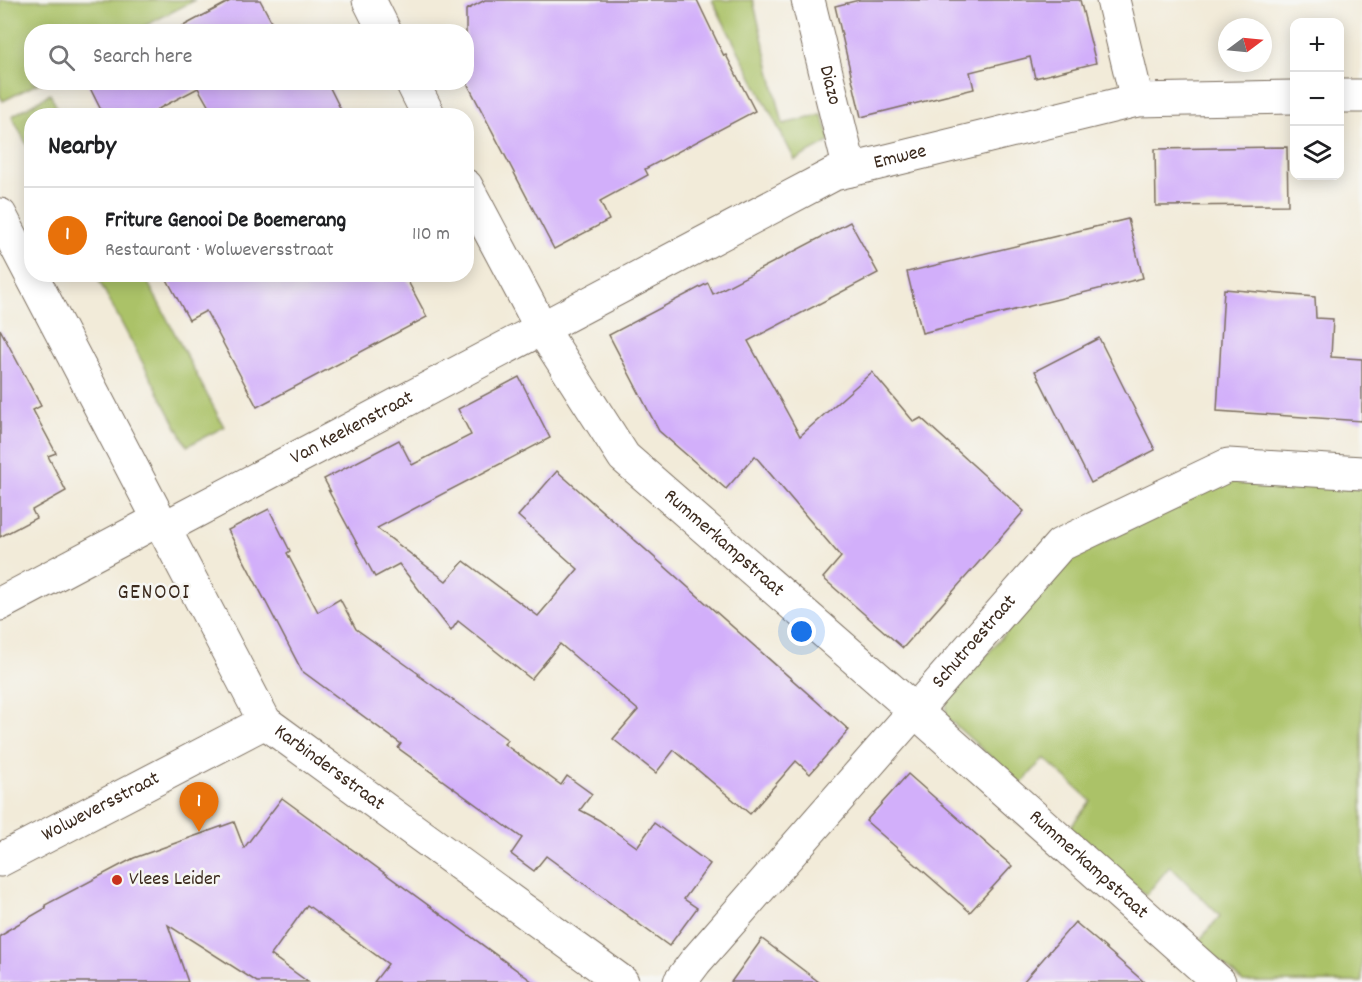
<!DOCTYPE html>
<meta charset="utf-8">
<style>
:root{--surface:#fff;--page:#f6f6f6;--text:#202124;--muted:#757577;--line:#e0e0e0;--accent:#db2777}
body{margin:0;font-family:Dekko,sans-serif;background:var(--page);color:var(--text)}
.controls{position:absolute;right:18px;top:18px;display:grid;overflow:hidden;border-radius:12px;box-shadow:0 3px 15px #0003}
.controls button{width:54px;height:54px;display:grid;place-items:center;padding:0;border:0;border-bottom:2px solid var(--line);background:var(--surface);color:var(--text);font:30px sans-serif}
.compass{position:absolute;left:1218px;top:18px;width:54px;height:54px;border-radius:50%;background:var(--surface);box-shadow:0 3px 15px #0003;rotate:74deg}
.you{position:absolute;left:802px;top:632px;width:21px;height:21px;margin:-15px;border:4px solid #fff;border-radius:50%;background:#1a73e8;box-shadow:0 0 0 9px #1a73e833}
.badge{display:grid;place-items:center;width:39px;height:39px;border-radius:50%;background:var(--accent);color:#fff;font-size:20px;font-weight:700}
.pin{position:absolute;translate:-50% -50px;filter:drop-shadow(0 2px 3px #0008)}
.pin::after{content:'';position:absolute;top:32px;width:21px;height:18px;background:inherit;clip-path:polygon(0 0,100% 0,50% 100%)}
.list{margin:0;padding:0;list-style:none}
h2{display:flex;justify-content:space-between;align-items:center;height:78px;margin:0;padding:0 24px;font-size:26px}
h2 small{font-size:20px;font-weight:400;color:var(--muted)}
.list li{display:grid;grid-template-columns:39px 1fr auto;gap:18px;align-items:center;box-sizing:border-box;height:96px;padding:0 24px;border-top:2px solid var(--line)}
.list b{display:block;font-size:22px;white-space:nowrap}
.list p{margin:0;font-size:20px;white-space:nowrap;color:var(--muted)}
.list em{font-size:20px;font-style:normal;color:var(--muted)}
.icon{flex:none;width:33px;height:33px;fill:none;stroke:currentColor;stroke-width:2;stroke-linecap:round;stroke-linejoin:round}
.map{position:relative;flex:none;width:1362px;height:982px;overflow:hidden}
.search{position:absolute;background:var(--surface);box-shadow:0 3px 15px #0003;left:24px;top:24px;width:450px;height:66px;display:flex;align-items:center;gap:15px;box-sizing:border-box;padding:0 21px;border-radius:24px;color:var(--muted);font-size:22px}
.panel{position:absolute;background:var(--surface);box-shadow:0 3px 15px #0003;left:24px;top:108px;width:450px;height:174px;border-radius:24px}
.map>svg:first-child{display:block}
.green{fill:#abc267;stroke:#737642;stroke-width:1.5}
.building{fill:#d2affa}
.lines{fill:none;stroke-linecap:round;stroke-linejoin:round}
.minor-casing{stroke:#7b6e5f;stroke-width:35}
.minor{stroke:#fff;stroke-width:33}
.poi-dot{fill:#c8321e;stroke:#f6f6f2;stroke-width:2}
.labels{text-anchor:middle;dominant-baseline:central;stroke-width:5;stroke-linejoin:round;paint-order:stroke}
.street-label{font-size:20px;fill:#3b2a1e;stroke:#f6f6f2}
.poi-label{font-size:20px;fill:#3b2a1e;stroke:#f6f6f2;text-anchor:start}
.quarter-label{font-size:22px;letter-spacing:1.5px;fill:#3b2a1e;stroke:#f6f6f2}
</style>
<div class="map">
<svg width="1362" height="982" viewBox="0 0 1362 982">
<rect width="100%" height="100%" fill="#f6f6f2"/>
<filter id="ink" filterUnits="userSpaceOnUse"><feTurbulence type="fractalNoise" baseFrequency=".0167" numOctaves="2"/><feDisplacementMap in="SourceGraphic" scale="12" xChannelSelector="R" yChannelSelector="G"/><feConvolveMatrix kernelMatrix="1 2 1 2 8 2 1 2 1" color-interpolation-filters="sRGB"/></filter>
<filter id="wash" filterUnits="userSpaceOnUse"><feTurbulence type="fractalNoise" baseFrequency=".008" numOctaves="4" result="noise"/><feDisplacementMap in="SourceGraphic" scale="24" xChannelSelector="R" yChannelSelector="G"/><feGaussianBlur stdDeviation="1.35" result="paint"/><feColorMatrix in="noise" values="0 0 0 0 0 0 0 0 0 0 0 0 0 0 0 0 0 1.4 0 .05"/><feComposite in="paint" operator="in"/></filter>
<g filter="url(#wash)">
<rect width="100%" height="100%" fill="#f2ebd9"/>
<!-- green -->
<g class="green">
<polygon points="0,0 195,0 135,31 32,32 32,82 39,83 3,101 0,96"/>
<polygon points="712,0 753,0 783,124 822,115 831,141 795,160"/>
<polygon points="50,94 61,115 32,116 31,153 12,116"/>
<polygon points="96,275 144,275 224,427 187,446"/>
<polygon points="1231,478 1362,488 1362,982 1243,982 1198,942 1220,916 1170,866 1146,895 1070,827 1091,801 1044,758 1021,784 945,716 947,702 1067,560"/>
</g>
<g id="blocks">
<!-- building -->
<g class="building">
<polygon points="232,0 260,0 277,32 172,32"/>
<polygon points="485,0 697,0 724,56 726,55 755,111 645,169 648,175 600,201 609,220 554,249 466,81 466,10"/>
<polygon points="859,0 1080,0 1096,63 1035,78 1030,57 970,72 974,89 861,117 835,6"/>
<polygon points="87,82 327,82 344,116 214,116 198,88 145,116 104,116"/>
<polygon points="1287,147 1288,205 1156,206 1155,149"/>
<polygon points="1128,219 1143,278 922,333 907,272"/>
<polygon points="850,222 878,273 748,341 800,436 872,372 914,422 921,418 1024,511 903,648 823,578 841,557 755,456 726,489 659,431 609,335 708,283 713,294"/>
<polygon points="164,274 404,274 427,317 257,407 206,311 189,320"/>
<polygon points="1224,289 1315,297 1316,318 1333,319 1331,357 1362,359 1362,421 1217,411"/>
<polygon points="0,329 41,406 33,410 56,453 48,456 66,491 32,510 36,518 0,537"/>
<polygon points="1099,338 1155,450 1091,483 1035,371"/>
<polygon points="519,377 550,438 377,528 446,581 464,561 538,616 578,569 518,516 557,471 849,730 810,774 796,761 750,814 674,750 656,773 613,739 638,710 560,644 531,679 458,621 451,631 399,564 375,577 328,490 331,492 324,479 399,440 412,465 471,435 458,409"/>
<polygon points="269,509 290,551 287,553 318,612 340,599 356,629 419,674 418,675 508,740 504,744 561,785 567,776 592,794 580,810 599,820 637,847 654,823 710,864 684,899 697,908 669,946 546,856 534,871 511,854 522,838 398,748 401,744 302,671 228,530"/>
<polygon points="908,774 1012,866 970,912 866,821"/>
<polygon points="282,798 533,982 374,982 388,964 307,905 271,955 308,982 257,982 168,925 188,982 0,982 0,936 7,932 6,931 46,908 45,905 134,858 234,822 244,848"/>
<polygon points="1075,922 1102,945 1144,982 1023,982"/>
<polygon points="762,939 819,982 731,982"/>
</g>
</g>
</g>
<g filter="url(#ink)">
<use href="#blocks" fill-opacity="0" stroke="#7b6e5f" stroke-width="1.5"/>
<g class="lines">
<defs>
<g id="minor">
<polyline points="369,0 385,32"/>
<path id="s1" d="M808,0L850,170"/>
<polyline points="1113,0 1137,100"/>
<polyline points="412,82 429,116"/>
<polyline points="1340,96 1362,96"/>
<path id="s2" d="M466,186L542,329L624,457L914,710L1219,982"/>
<path id="s3" d="M0,215L265,722L622,982"/>
<path id="s4" d="M164,528L834,174L1137,100L1294,97"/>
<polyline points="0,604 160,519"/>
<path id="s5" d="M0,860L265,722"/>
<path id="s6" d="M680,982L695,962L1060,545L1228,465L1362,473"/>
</g>
</defs>
<!-- minor casing -->
<use href="#minor" class="minor-casing"/>
<!-- minor -->
<use href="#minor" class="minor"/>
</g>
</g>
<!-- markers -->
<circle class="poi-dot" cx="117" cy="880" r="6"/>
<g class="labels">
<!-- street labels -->
<g class="street-label">
<text stroke="none"><textPath href="#s1" startOffset="88">Diazo</textPath></text>
<text stroke="none"><textPath href="#s4" startOffset="826">Emwee</textPath></text>
<text stroke="none"><textPath href="#s4" startOffset="213">Van Keekenstraat</textPath></text>
<text stroke="none"><textPath href="#s2" startOffset="446">Rummerkampstraat</textPath></text>
<text stroke="none"><textPath href="#s6" startOffset="450">Schutroestraat</textPath></text>
<text stroke="none"><textPath href="#s3" startOffset="651">Karbindersstraat</textPath></text>
<text stroke="none"><textPath href="#s5" startOffset="114">Wolweversstraat</textPath></text>
<text stroke="none"><textPath href="#s2" startOffset="932">Rummerkampstraat</textPath></text>
</g>
<!-- poi labels -->
<g class="poi-label">
<text x="129" y="880">Vlees Leider</text>
</g>
<!-- quarter labels -->
<g class="quarter-label">
<text x="154" y="593">GENOOI</text>
</g>
</g>
</svg>
<div class="controls">
<button>+</button>
<button>−</button>
<button><svg class="icon" aria-label="layers" viewBox="0 0 24 24"><path d="M12 4l9 5-9 5-9-5zM3 14l9 5 9-5"/></svg></button>
</div>
<svg class="compass" viewBox="-18 -18 36 36"><path d="M0-13l5 13h-10z" fill="#e53935"/><path d="M0 13l5-13h-10z" fill="#757577"/></svg>
<div class="you"></div>
<div class="pin badge" style="left:199px;top:832px;background:#e8710a">1</div>
<div class="search"><svg class="icon" aria-label="search" viewBox="0 0 24 24"><circle cx="10" cy="10" r="6"/><path d="M15 15l6 6"/></svg>Search here</div>
<section class="panel">
<h2>Nearby<small></small></h2>
<ul class="list">
<li><span class="badge" style="background:#e8710a">1</span><div><b>Friture Genooi De Boemerang</b><p>Restaurant · Wolweversstraat</p></div><em>110 m</em></li>
</ul>
</section>
</div>
